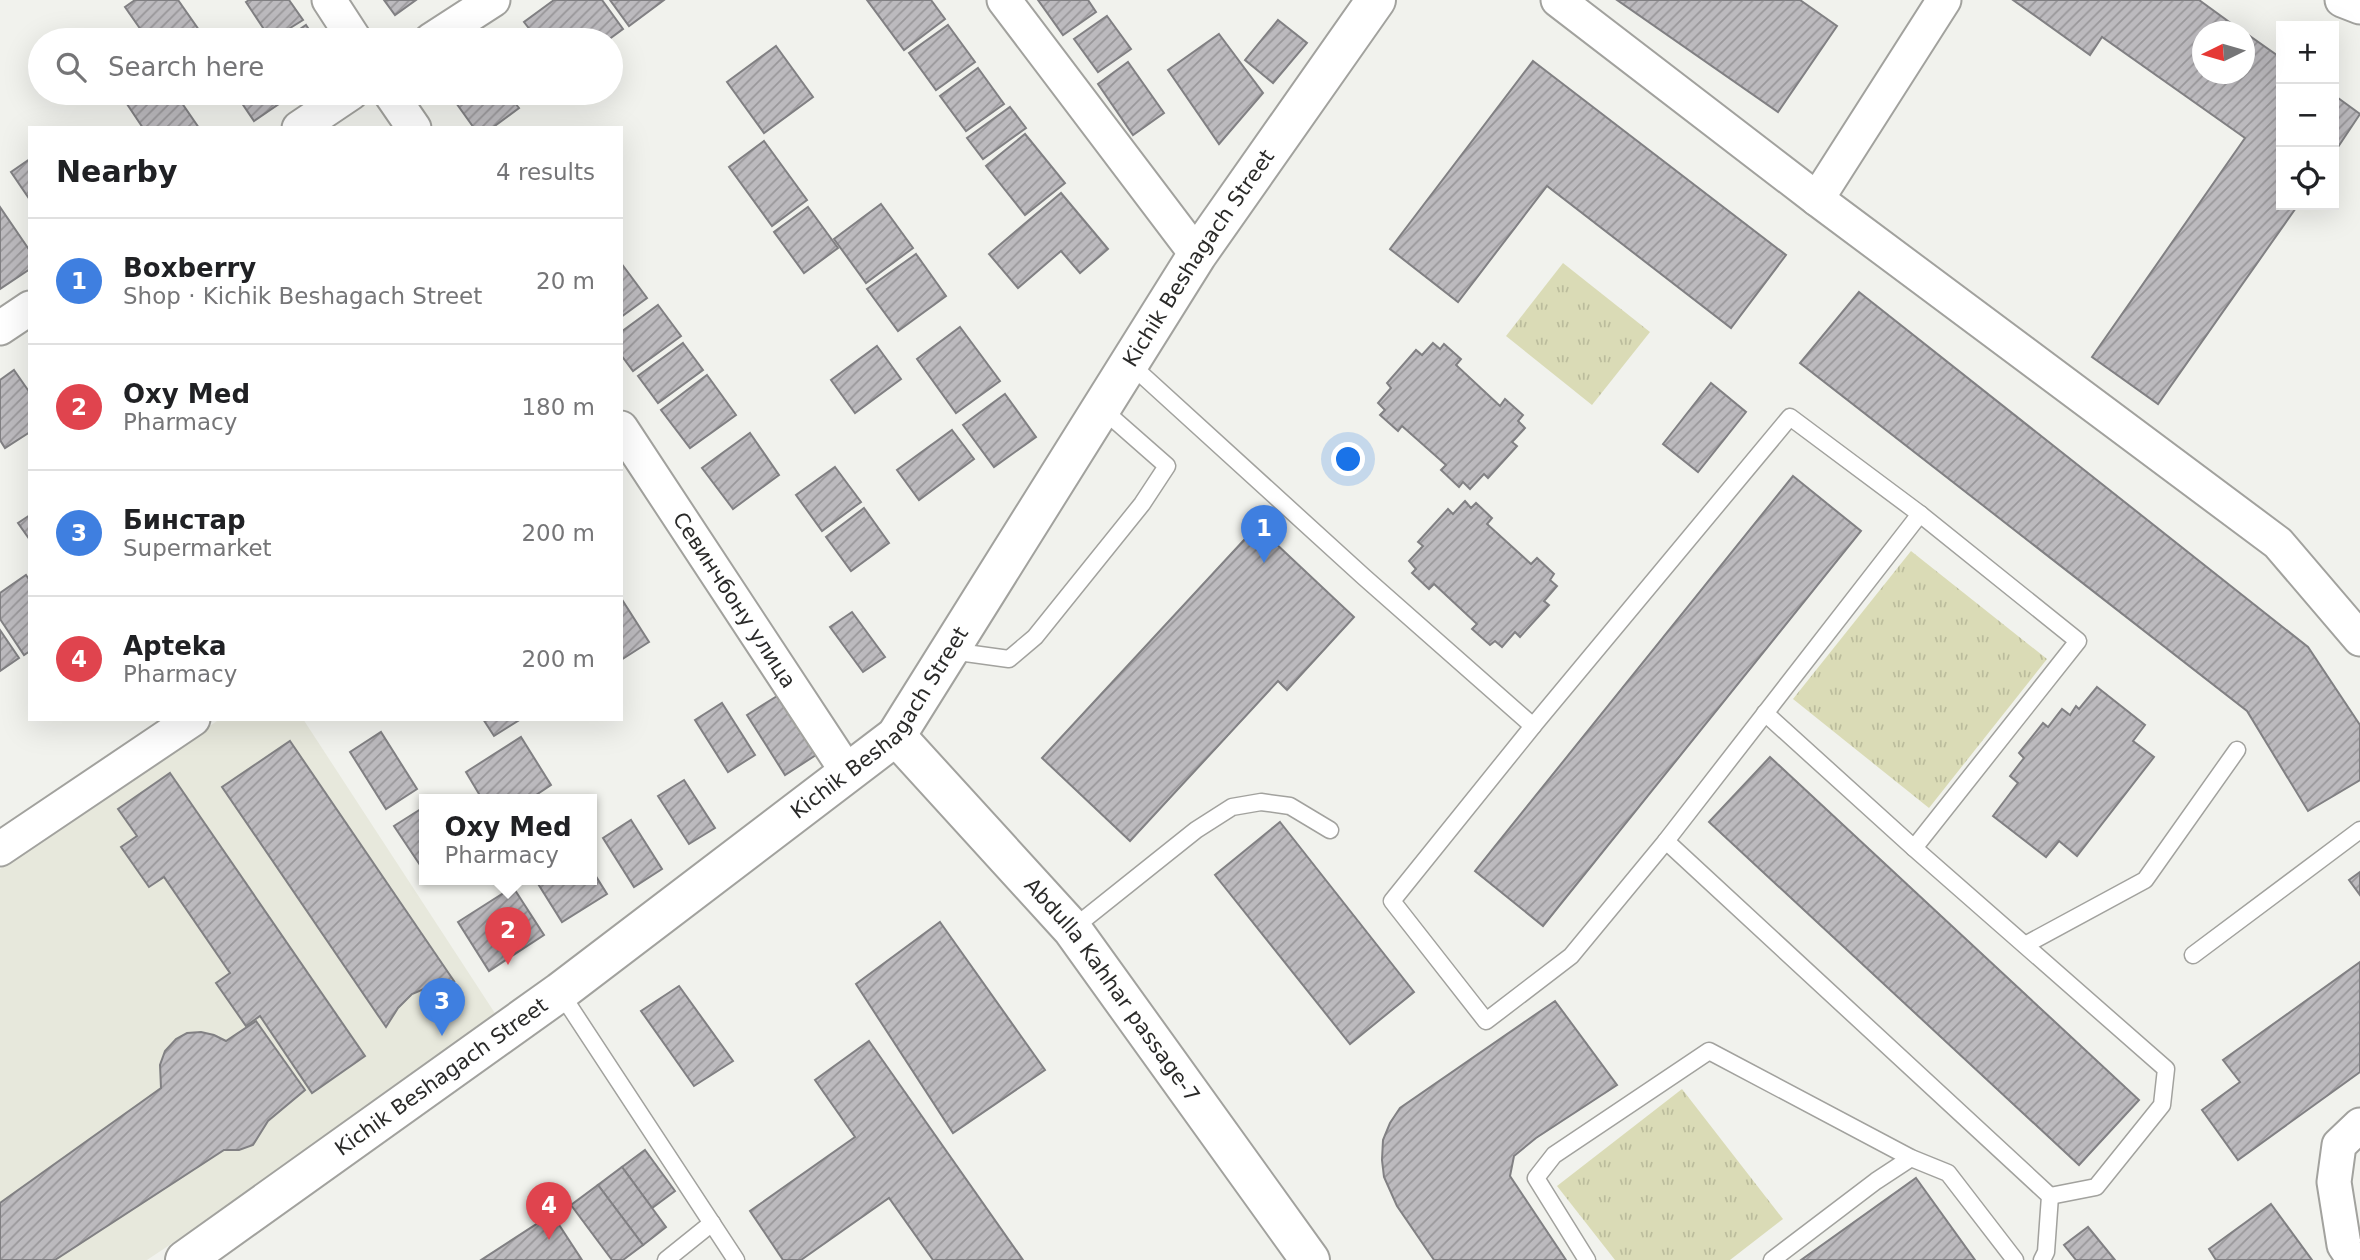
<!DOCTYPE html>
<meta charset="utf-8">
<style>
:root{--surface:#fff;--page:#f6f6f6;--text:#202124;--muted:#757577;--line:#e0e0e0;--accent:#1a73e8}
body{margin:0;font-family:"DejaVu Sans",sans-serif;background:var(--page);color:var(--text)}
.controls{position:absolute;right:21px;top:21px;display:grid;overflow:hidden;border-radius:0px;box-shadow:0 7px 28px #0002}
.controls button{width:63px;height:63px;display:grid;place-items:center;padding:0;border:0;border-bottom:2px solid var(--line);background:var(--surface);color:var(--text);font:35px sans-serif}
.compass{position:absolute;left:2192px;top:21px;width:63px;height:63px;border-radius:50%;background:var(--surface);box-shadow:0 7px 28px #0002;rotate:265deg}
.you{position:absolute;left:1349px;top:460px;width:24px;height:24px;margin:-18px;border:5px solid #fff;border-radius:50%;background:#1a73e8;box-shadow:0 0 0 10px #1a73e833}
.badge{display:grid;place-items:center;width:46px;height:46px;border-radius:50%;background:var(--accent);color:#fff;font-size:23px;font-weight:700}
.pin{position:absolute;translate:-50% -58px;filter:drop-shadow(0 2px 4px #0008)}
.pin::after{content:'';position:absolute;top:37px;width:24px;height:21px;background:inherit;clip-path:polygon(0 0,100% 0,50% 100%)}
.popup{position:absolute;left:419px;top:794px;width:178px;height:91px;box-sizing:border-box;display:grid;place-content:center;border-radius:0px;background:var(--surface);filter:drop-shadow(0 2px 5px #0005);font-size:23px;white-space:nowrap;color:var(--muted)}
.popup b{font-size:26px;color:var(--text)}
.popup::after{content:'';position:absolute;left:50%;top:100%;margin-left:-14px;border:14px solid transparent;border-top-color:var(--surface)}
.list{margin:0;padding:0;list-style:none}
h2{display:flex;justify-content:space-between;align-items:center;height:91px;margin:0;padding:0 28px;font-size:30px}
h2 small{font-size:23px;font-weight:400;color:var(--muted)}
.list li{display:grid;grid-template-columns:46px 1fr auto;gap:21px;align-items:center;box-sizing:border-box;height:126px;padding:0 28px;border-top:2px solid var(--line)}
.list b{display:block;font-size:26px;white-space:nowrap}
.list p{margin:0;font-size:23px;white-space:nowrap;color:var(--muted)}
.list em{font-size:23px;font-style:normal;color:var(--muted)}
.icon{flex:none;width:38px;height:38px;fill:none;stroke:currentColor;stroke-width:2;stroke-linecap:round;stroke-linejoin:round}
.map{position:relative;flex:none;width:2360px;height:1260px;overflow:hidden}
.search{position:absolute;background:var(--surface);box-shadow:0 7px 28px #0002;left:28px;top:28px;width:595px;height:77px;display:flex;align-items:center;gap:18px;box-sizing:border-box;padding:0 24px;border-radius:38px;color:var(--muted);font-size:26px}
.panel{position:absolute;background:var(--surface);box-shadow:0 7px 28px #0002;left:28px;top:126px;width:595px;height:595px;border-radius:0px}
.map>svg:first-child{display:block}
.built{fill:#e7e8dc}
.grass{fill:url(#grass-tufts)}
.building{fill:url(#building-hatch);stroke:#818083;stroke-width:2}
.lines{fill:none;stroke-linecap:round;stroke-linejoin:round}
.lane-casing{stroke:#a2a29e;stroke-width:19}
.street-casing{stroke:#a2a29e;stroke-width:37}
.secondary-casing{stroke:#a2a29e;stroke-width:42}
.lane{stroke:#fff;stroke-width:16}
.street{stroke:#fff;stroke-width:33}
.secondary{stroke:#fff;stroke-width:38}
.labels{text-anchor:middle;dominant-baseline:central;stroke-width:5;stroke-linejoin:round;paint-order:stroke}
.street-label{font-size:21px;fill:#2a2a29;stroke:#fffffb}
</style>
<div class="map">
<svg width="2360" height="1260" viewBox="0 0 2360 1260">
<defs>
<pattern id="grass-tufts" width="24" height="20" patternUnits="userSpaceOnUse" patternTransform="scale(1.75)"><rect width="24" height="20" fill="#dadbb6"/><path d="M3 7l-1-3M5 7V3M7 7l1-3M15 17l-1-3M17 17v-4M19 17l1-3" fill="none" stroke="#bbbc9c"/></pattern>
<pattern id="building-hatch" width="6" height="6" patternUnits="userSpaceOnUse" patternTransform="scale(1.75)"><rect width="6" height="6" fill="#bcbabe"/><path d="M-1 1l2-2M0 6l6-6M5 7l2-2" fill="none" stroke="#99979a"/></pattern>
</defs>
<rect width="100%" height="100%" fill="#f1f2ed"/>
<!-- built -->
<polygon class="built" points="220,719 303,719 502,1024 147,1260 0,1260 0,869"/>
<!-- grass -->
<g class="grass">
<polygon points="1563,263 1650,332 1592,405 1506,336"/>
<polygon points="1911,551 2047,659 1929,808 1793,699"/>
<polygon points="1682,1089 1783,1219 1730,1260 1615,1260 1557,1186"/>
</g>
<!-- building -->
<g class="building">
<polygon points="135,0 178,0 206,40 148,40 125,7"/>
<polygon points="249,0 289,0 303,20 271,40 246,2"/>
<polygon points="384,0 416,0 395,15"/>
<polygon points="554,0 602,0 623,29 608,40 538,40 524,22"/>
<polygon points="610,0 664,0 629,26"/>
<polygon points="867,0 931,0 945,19 904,50"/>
<polygon points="1038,0 1088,0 1096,12 1063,35"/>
<polygon points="1617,0 1800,0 1837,26 1778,112"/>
<polygon points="2013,0 2199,0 2243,32 2202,32 2202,74 2244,74 2244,32 2281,58 2281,205 2298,205 2158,404 2092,357 2245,138 2102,37 2090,55"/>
<polygon points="1107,16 1131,49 1098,72 1074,39"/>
<polygon points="1278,20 1307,43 1273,83 1245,60"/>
<polygon points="306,25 316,40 284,40"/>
<polygon points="948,25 975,62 936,90 909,53"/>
<polygon points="1219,34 1263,93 1219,144 1168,70"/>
<polygon points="776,46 813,97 764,133 727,82"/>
<polygon points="1533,61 1786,255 1731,328 1547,186 1458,302 1390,249"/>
<polygon points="1128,62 1164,113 1133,135 1098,84"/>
<polygon points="978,68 1004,104 966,131 940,96"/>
<polygon points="124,93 175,93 199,128 143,128 121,95"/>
<polygon points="235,93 295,93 254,121"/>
<polygon points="449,93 507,93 519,108 492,128 474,128"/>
<polygon points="2334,95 2360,114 2334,153"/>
<polygon points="1010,107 1026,128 983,159 967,138"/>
<polygon points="1025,134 1065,183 1025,215 986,166"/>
<polygon points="764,141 807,200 772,226 729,167"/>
<polygon points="30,159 30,200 11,172"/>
<polygon points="1061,193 1108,249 1080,273 1061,251 1018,288 989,254"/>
<polygon points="881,204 913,248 866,283 834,239"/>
<polygon points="0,207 30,251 30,269 0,289"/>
<polygon points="808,207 838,248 804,273 774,232"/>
<polygon points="916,254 946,296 898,331 867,289"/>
<polygon points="621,263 647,298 621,317"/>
<polygon points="1859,292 2308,647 2360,725 2360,780 2308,811 2247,711 1800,363"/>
<polygon points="658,305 681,336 633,371 621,355 621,332"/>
<polygon points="960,327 1000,381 956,413 917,359"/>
<polygon points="683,343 703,370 658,403 638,376"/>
<polygon points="1433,343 1440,349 1444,344 1461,359 1456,365 1500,406 1505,399 1523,415 1518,421 1525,428 1512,442 1517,446 1488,478 1484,474 1470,489 1463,482 1459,487 1441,470 1446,465 1402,426 1398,431 1380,415 1385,410 1378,403 1391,388 1387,383 1416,350 1422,355"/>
<polygon points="877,346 901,379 855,413 831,380"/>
<polygon points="14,370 30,393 30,432 5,448 0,440 0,380"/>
<polygon points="707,375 736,415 690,448 661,410"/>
<polygon points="1711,383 1746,412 1698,472 1663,444"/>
<polygon points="1005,394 1036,437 994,467 963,425"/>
<polygon points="952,430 974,459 919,500 897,470"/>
<polygon points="750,433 779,475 733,509 702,468"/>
<polygon points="835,467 861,502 822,531 796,495"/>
<polygon points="1793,476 1861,531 1543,926 1475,871"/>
<polygon points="1465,501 1471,508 1476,503 1492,518 1487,524 1531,564 1537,558 1554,574 1550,580 1557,586 1544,601 1549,605 1520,637 1515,632 1502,647 1495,641 1490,645 1472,629 1477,624 1434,584 1429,589 1412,573 1416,569 1409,561 1423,546 1418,542 1448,509 1453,514"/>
<polygon points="864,508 889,543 851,571 826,537"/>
<polygon points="30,515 30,540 18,523"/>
<polygon points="1257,526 1354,617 1287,690 1278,681 1130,841 1042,758"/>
<polygon points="26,575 30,581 30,651 24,655 0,619 0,593"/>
<polygon points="621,598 649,642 621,660"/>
<polygon points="852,612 885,657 863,672 830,627"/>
<polygon points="0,630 19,658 0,671"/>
<polygon points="2097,687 2145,725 2133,741 2154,757 2077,856 2059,841 2046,857 1993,816 2018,783 2010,776 2024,758 2019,753 2043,723 2048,727 2062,709 2070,715 2076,706 2079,709"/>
<polygon points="777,696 816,755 785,775 747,715"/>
<polygon points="722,703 755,755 728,772 695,720"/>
<polygon points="483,719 521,719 494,736"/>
<polygon points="381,732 417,789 386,809 350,752"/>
<polygon points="521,737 551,785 530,799 482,799 466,772"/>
<polygon points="290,741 454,981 431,986 412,994 398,1008 386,1027 222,787"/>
<polygon points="1770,757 2139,1100 2079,1165 1709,822"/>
<polygon points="170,773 365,1056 312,1093 260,1016 246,1026 216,983 230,973 164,877 149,887 121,847 137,836 118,809"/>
<polygon points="684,780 715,828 689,844 658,796"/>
<polygon points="424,807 424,867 422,868 394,826"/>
<polygon points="631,820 662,869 634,887 603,838"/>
<polygon points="1280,822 1414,992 1350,1044 1215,875"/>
<polygon points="592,870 607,894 562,922 535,879 592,879"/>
<polygon points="2360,872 2360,895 2349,880"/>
<polygon points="513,887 544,935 489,971 458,922"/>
<polygon points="940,922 1045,1070 953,1133 856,984"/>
<polygon points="2360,962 2360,1072 2238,1160 2202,1110 2240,1082 2223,1060"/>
<polygon points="679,986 733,1061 694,1086 641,1011"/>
<polygon points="1555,1001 1617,1085 1536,1138 1514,1156 1510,1176 1566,1260 1434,1260 1397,1206 1384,1177 1382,1160 1383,1140 1390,1123 1400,1108"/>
<polygon points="256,1021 305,1090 268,1121 253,1145 239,1150 224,1150 55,1260 0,1260 0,1203 161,1088 160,1065 165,1051 176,1039 187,1033 201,1032 214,1035 226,1041"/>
<polygon points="869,1041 1023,1260 933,1260 889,1198 801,1260 783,1260 750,1211 855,1137 815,1080"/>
<polygon points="645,1150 675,1191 652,1208 622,1167"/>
<polygon points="622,1167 666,1227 643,1245 598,1185"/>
<polygon points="1916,1178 1975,1260 1801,1260"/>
<polygon points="598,1185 643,1245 623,1260 612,1260 571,1205"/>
<polygon points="2271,1204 2312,1260 2216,1260 2209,1249"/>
<polygon points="552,1214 582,1260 481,1260"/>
<polygon points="2088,1227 2115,1260 2076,1260 2064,1245"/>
</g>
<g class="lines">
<defs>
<g id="lane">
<polyline points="1129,363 1364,577 1533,726 1392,901 1486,1021 1571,956 1666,841 2050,1196 2046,1252 2042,1260"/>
<polyline points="951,651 1009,659 1035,637 1142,504 1167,466 1101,408"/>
<polyline points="1765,713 1914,848 2166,1069 2162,1105 2096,1187 2050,1196"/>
<polyline points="1533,726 1790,417 1920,514 1666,841"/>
<polyline points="1914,848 2078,641 1920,514"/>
<polyline points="1072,929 1196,830 1232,807 1261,802 1290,806 1330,830"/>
<polyline points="2025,945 2145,880 2237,750"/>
<polyline points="2193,955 2360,830"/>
<polyline points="560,992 736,1260"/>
<polyline points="666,1260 712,1223"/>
<polyline points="1587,1260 1536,1178 1554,1155 1709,1051 1911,1158 1948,1173 2015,1260"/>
<polyline points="1772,1260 1876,1181 1911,1158"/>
</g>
<g id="street">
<polyline points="329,0 355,40"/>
<polyline points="1004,0 1197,255"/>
<polyline points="1558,0 1817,199 2278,543 2360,639"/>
<polyline points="2342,0 2360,7"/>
<polyline points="431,40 493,0"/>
<polyline points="390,93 414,128"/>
<polyline points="299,128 351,93"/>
<polyline points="1817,199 1944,0"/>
<polyline points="0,328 30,308"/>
<path id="s1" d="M621,428L848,773"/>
<polyline points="0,849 193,719"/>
<polyline points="2354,1260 2344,1245 2334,1182 2339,1145 2360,1125"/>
</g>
<g id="secondary">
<path id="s2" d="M896,736L1072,929L1310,1260"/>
<path id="s3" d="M185,1260L560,992L896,736L1197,255L1376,0"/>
</g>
</defs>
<!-- lane casing -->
<use href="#lane" class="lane-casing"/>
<!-- street casing -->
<use href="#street" class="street-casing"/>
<!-- secondary casing -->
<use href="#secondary" class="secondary-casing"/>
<!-- lane -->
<use href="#lane" class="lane"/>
<!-- street -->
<use href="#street" class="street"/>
<!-- secondary -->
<use href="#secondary" class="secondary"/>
</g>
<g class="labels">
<!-- street labels -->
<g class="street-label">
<text stroke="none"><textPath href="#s3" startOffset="1449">Kichik Beshagach Street</textPath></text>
<text stroke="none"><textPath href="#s1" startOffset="206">Севинчбону улица</textPath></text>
<text stroke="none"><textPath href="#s3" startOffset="882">Kichik Beshagach Street</textPath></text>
<text stroke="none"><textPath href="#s2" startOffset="334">Abdulla Kahhar passage-7</textPath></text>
<text stroke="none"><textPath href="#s3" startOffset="315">Kichik Beshagach Street</textPath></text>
</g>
</g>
</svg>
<div class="controls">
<button>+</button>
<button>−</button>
<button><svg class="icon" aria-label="locate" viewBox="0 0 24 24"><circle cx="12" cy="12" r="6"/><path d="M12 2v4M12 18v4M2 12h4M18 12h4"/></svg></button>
</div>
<svg class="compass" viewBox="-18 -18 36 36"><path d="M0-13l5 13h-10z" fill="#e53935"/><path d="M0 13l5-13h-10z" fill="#757577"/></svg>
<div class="you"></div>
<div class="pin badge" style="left:1264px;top:563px;background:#3f7fe0">1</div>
<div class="pin badge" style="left:508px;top:965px;background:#e0444e">2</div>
<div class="popup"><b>Oxy Med</b>Pharmacy</div>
<div class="pin badge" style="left:442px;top:1036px;background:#3f7fe0">3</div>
<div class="pin badge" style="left:549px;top:1240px;background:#e0444e">4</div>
<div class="search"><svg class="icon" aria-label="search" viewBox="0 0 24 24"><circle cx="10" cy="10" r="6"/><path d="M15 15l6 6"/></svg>Search here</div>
<section class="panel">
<h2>Nearby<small>4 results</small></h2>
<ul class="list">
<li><span class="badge" style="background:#3f7fe0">1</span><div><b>Boxberry</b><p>Shop · Kichik Beshagach Street</p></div><em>20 m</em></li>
<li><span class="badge" style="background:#e0444e">2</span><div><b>Oxy Med</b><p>Pharmacy</p></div><em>180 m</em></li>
<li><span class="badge" style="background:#3f7fe0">3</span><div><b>Бинстар</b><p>Supermarket</p></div><em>200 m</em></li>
<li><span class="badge" style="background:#e0444e">4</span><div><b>Apteka</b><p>Pharmacy</p></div><em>200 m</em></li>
</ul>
</section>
</div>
